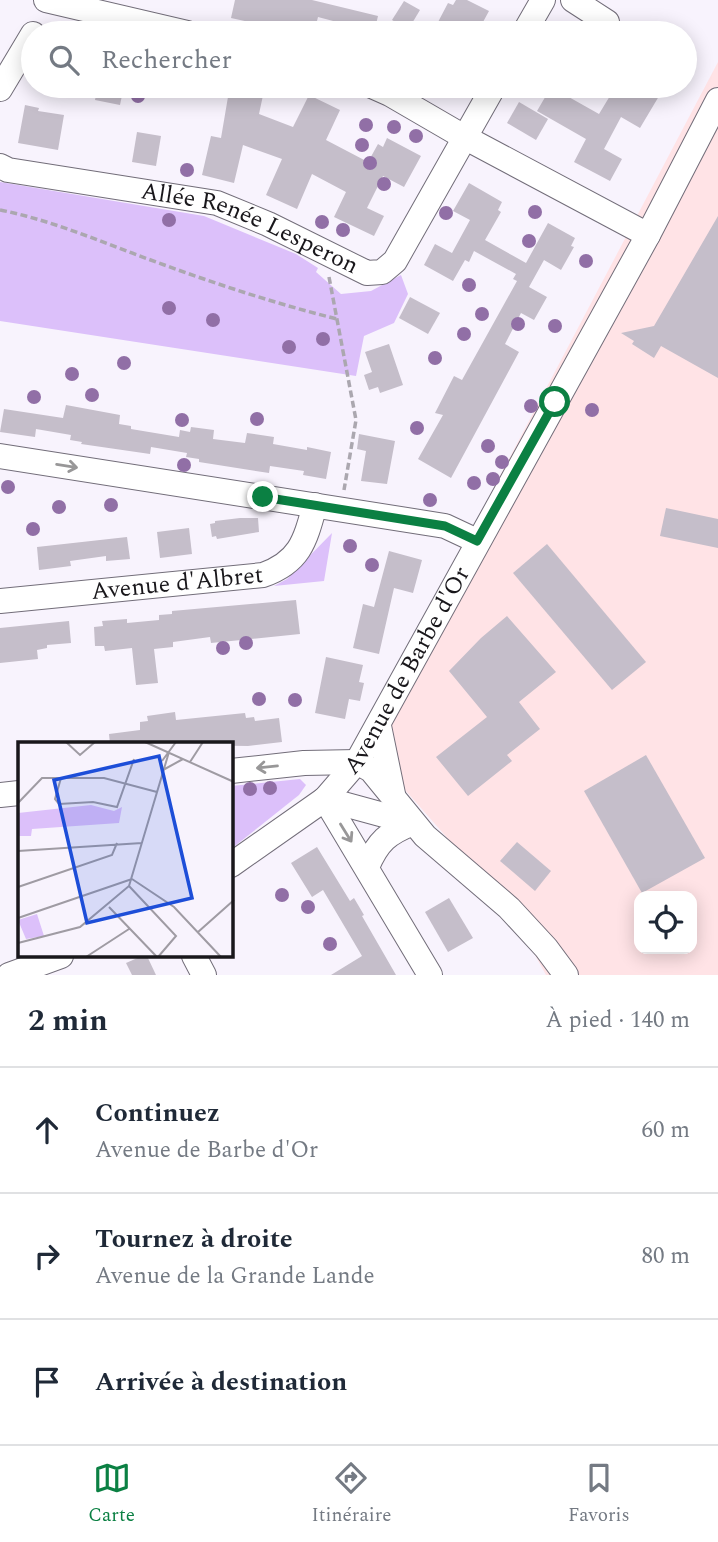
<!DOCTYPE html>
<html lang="fr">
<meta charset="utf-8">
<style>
:root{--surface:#fff;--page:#f6f6f7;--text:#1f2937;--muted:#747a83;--line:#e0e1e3;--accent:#0b8043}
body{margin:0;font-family:Spectral,serif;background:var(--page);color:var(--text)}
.controls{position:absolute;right:21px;bottom:21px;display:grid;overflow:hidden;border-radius:14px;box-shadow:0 4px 18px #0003}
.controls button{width:63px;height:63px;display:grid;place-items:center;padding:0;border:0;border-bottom:2px solid var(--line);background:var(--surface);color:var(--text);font:35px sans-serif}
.stop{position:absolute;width:21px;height:21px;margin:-16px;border:5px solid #0b8043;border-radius:50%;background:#fff}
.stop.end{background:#0b8043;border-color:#fff;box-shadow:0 2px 7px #0008}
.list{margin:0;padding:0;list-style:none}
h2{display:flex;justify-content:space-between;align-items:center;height:91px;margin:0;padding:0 28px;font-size:30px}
h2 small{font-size:23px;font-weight:400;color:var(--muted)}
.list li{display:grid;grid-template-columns:46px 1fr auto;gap:21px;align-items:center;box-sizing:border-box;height:126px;padding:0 28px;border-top:2px solid var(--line)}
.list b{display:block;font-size:26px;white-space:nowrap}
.list p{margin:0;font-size:23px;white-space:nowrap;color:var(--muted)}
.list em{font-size:23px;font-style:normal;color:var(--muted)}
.icon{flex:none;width:38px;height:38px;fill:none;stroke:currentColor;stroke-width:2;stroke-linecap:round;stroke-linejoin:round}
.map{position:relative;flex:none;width:718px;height:975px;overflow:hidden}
.search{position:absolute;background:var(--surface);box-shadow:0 4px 18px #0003;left:21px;right:21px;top:21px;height:77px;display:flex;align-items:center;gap:18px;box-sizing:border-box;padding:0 24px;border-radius:38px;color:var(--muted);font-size:26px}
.sheet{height:469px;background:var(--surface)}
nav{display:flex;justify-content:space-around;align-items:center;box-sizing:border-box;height:98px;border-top:2px solid var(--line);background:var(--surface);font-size:19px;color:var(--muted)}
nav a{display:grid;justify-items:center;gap:4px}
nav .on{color:var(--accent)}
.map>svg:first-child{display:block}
.industrial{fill:#ffe3e6;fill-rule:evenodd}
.green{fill:#dcc0fa}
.building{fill:#c5beca}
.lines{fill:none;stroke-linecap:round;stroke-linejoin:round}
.minor-casing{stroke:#726d79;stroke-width:26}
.path{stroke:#aba7af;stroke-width:3.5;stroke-dasharray:7 3.5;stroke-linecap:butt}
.minor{stroke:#fff;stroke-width:24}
.tree{fill:#916fa6}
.oneway{stroke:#989798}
.route{stroke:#0b8043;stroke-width:9}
.labels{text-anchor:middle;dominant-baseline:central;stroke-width:5;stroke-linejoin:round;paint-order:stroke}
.street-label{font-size:24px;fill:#19171b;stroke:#fff}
.inset-road{fill:none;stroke:#9f9ba3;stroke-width:2}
.view{fill:#1d4ed8;fill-opacity:0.15;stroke:#1d4ed8;stroke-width:3.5}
.inset-edge{fill:none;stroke:#19171b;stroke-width:3.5}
</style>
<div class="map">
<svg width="718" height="975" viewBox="0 0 718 975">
<rect width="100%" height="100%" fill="#f8f3fd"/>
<!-- industrial -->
<path class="industrial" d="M718,62V975H546L509,908L361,740ZM639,896H692V949H639Z"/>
<!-- green -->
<g class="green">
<polygon points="0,182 204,216 296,254 318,268 316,272 341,294 371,291 401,275 408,294 394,323 364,336 356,376 0,321"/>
<polygon points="332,533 324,581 274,586 287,579"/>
<polygon points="300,779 306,785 299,795 231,849 231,786"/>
</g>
<!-- building -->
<g class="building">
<polygon points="235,0 312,0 378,16 374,33 350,33 352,26 318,17 314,33 300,33 231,18"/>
<polygon points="456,0 467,0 489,11 477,33 456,33 437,24 448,3 453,5"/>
<polygon points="404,1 420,10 408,30 392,20"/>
<polygon points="98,86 124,86 120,105 95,100"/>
<polygon points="241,86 265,86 259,114 293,127 309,95 340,110 326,140 368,162 378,144 383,147 387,138 421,156 404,187 383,176 367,208 384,216 374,236 334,217 346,192 312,174 297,209 266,195 282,159 243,145 234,183 202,175 211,136 221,138 229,91 240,94"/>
<polygon points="616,86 665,86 640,128 621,117 604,149 622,159 610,181 574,162 586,139 537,111 551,87 599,114"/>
<polygon points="519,102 548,119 536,140 507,123"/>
<polygon points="25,105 39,108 38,111 64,115 58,150 18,143"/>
<polygon points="137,132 161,136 156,166 132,162"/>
<polygon points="469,183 502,202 498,210 501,212 485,240 526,263 548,223 575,238 571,246 574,247 561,270 544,260 529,287 547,297 534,320 521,313 505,344 519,352 451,478 418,459 443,415 435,413 454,376 462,380 517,281 513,279 516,274 474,251 469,262 465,260 453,281 424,265 435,244 452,253 470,220 453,211"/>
<polygon points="718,216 718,378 661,346 654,358 632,344 634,341 621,333 654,326"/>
<polygon points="410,297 440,313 428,334 399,318"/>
<polygon points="389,344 403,385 380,393 378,387 369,390 364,375 372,372 365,352"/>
<polygon points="66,405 120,415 119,424 131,426 131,429 179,437 180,430 190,432 191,427 214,430 213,439 245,443 247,433 274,437 273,444 307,450 307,447 331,452 326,479 303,475 304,471 270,466 269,473 199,462 199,459 186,457 187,453 151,447 150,454 81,444 82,442 70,440 71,435 36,429 35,437 0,432 4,409 63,418"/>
<polygon points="359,434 395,441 387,484 361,481 366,451 357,449"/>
<polygon points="666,508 718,519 718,548 660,536"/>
<polygon points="240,518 258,518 259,532 217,539 216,536 212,537 210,524 215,523 215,521"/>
<polygon points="189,528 192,554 160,558 157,532"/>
<polygon points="127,537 130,559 106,561 106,556 70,561 71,566 39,570 37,547"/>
<polygon points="547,544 646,662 612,690 513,573"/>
<polygon points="389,551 422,560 413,593 394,588 379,654 353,648 363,604 374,607"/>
<polygon points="296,600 300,634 211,643 210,637 173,642 173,647 154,649 158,683 136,685 132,648 105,651 104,646 95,646 94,627 103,626 102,621 127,619 127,623 159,620 159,615 172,614 172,611"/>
<polygon points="507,616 556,672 519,702 540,729 507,755 512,761 468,796 436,757 487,717 449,671 481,638"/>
<polygon points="69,621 71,643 47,645 47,648 37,650 38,659 0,663 0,628"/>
<polygon points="326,657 363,665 359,682 364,683 360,701 349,699 345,719 315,713"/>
<polygon points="175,712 176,720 245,713 246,718 254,717 255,721 279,718 282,742 248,746 110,744 109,734 140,730 140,722 148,721 147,716"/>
<polygon points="646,755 705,858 642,893 584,791"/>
<polygon points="517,842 551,871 535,891 500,861"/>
<polygon points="317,847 350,901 354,898 364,915 362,916 396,975 331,975 362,956 323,890 312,897 291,863"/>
<polygon points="449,898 473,938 448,952 425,912"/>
<polygon points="142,956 147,956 156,975 132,975 126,963"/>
</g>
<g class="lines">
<defs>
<g id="minor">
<polyline points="46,0 187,33"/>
<polyline points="573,0 607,22"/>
<polyline points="524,33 543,0"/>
<polyline points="372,86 390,94 464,137 648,235"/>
<polyline points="0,89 33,34"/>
<path id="s1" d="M0,166L8,170L217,203L268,224L367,273L382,272L395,261L494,86"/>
<polyline points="0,456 445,526 477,541"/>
<path id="s2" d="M0,601L263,575C300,562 305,541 315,505"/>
<polyline points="379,726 393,794"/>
<polyline points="231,771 304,763 357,762 371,770 425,836 509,908 546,948 566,975"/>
<polyline points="0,795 19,793"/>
<polyline points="325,799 430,975"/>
<polyline points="325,799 413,823"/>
<path id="s3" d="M231,865L325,799L357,762L648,235L718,100"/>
<path d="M367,867C378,841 388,833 413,823"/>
<polyline points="194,956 204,975"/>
<polyline points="9,975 61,956"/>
</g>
</defs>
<!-- minor casing -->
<use href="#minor" class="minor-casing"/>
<!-- path -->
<g class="path">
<path d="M0,210C51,220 99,241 148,259C210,282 273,303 337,319"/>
<polyline points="329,277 356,420 344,490"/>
</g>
<!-- minor -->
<use href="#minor" class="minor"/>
</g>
<!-- trees -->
<g class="tree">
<circle cx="138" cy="96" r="7"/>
<circle cx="366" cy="125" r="7"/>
<circle cx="394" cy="127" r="7"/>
<circle cx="416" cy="136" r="7"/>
<circle cx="362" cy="145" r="7"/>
<circle cx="370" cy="163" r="7"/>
<circle cx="187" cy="170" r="7"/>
<circle cx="384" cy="184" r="7"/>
<circle cx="535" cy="212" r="7"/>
<circle cx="446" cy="213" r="7"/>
<circle cx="169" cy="220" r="7"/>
<circle cx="322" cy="222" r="7"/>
<circle cx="343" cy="230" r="7"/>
<circle cx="529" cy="241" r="7"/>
<circle cx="586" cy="261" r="7"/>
<circle cx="469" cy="285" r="7"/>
<circle cx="169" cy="308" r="7"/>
<circle cx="482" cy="314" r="7"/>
<circle cx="213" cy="320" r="7"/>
<circle cx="518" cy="324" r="7"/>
<circle cx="555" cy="326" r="7"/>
<circle cx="464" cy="334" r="7"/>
<circle cx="323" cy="339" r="7"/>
<circle cx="289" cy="347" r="7"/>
<circle cx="435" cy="358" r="7"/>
<circle cx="124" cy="363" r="7"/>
<circle cx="72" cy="374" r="7"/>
<circle cx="92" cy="395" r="7"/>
<circle cx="34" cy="397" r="7"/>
<circle cx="531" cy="406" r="7"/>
<circle cx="592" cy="410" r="7"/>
<circle cx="257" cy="419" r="7"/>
<circle cx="182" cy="420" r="7"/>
<circle cx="417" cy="428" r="7"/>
<circle cx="488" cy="446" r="7"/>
<circle cx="502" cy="462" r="7"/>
<circle cx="184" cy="465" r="7"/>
<circle cx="493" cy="479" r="7"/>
<circle cx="474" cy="483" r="7"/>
<circle cx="8" cy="487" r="7"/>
<circle cx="430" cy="500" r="7"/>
<circle cx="111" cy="505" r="7"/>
<circle cx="59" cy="507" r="7"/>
<circle cx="33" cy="529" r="7"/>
<circle cx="350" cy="546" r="7"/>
<circle cx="372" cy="565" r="7"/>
<circle cx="246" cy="643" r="7"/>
<circle cx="223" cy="648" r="7"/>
<circle cx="259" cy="699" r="7"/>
<circle cx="295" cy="700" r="7"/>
<circle cx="270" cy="788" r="7"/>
<circle cx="250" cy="789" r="7"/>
<circle cx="282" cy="895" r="7"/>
<circle cx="308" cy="907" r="7"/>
<circle cx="330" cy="944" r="7"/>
</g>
<!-- one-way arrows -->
<defs><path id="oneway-shaft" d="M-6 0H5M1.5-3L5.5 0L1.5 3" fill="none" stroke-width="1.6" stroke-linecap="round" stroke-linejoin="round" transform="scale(1.75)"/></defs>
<g class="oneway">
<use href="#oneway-shaft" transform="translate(67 466) rotate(9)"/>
<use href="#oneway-shaft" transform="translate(267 767) rotate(174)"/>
<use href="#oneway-shaft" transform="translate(346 833) rotate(58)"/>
</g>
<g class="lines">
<!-- route -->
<polyline class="route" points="263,497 445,526 477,541 555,402"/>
</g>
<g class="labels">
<!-- street labels -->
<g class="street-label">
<text stroke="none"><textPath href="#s1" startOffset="259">Allée Renée Lesperon</textPath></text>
<text stroke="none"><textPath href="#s2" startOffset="178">Avenue d'Albret</textPath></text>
<text stroke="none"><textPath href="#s3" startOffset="268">Avenue de Barbe d'Or</textPath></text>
</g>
</g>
<!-- overview -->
<g transform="translate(18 742)">
<rect width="215" height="215" fill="#f8f3fd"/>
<path d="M73,63L96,69L104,65L101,81L14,87L13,94H0V71ZM19,172L26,194L8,197L0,178Z" fill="#dcc0fa"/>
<path class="inset-road" d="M48,0L62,13L77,0M127,0L216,40M144,19L158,0M172,20L185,0M145,28L165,17M43,36L37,57L41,62L75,60L99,65L116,17M0,61L24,36H86L139,50M0,109L124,101M114,137L156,165L203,215M111,144L158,194L140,215M0,145L94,113L99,101M91,165L139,215M0,176L114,137M180,190L216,158M0,201L62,185L111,144L151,10M68,215L111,187"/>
<path class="view" d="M141,14L174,156L69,181L36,38Z"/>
<rect width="215" height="215" class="inset-edge"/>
</g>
</svg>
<div class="controls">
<button><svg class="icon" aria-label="locate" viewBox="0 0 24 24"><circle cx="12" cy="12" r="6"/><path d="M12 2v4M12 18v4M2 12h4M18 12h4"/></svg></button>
</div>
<div class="stop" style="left:555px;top:402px"></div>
<div class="stop end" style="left:263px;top:497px"></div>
<div class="search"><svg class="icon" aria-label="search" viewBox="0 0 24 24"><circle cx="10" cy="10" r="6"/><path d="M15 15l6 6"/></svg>Rechercher</div>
</div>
<section class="sheet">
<h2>2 min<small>À pied · 140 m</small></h2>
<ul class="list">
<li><svg class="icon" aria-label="ahead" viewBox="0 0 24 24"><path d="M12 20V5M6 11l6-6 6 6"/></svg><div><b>Continuez</b><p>Avenue de Barbe d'Or</p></div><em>60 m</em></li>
<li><svg class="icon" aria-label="right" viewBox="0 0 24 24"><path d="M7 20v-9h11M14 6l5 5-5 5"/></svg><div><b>Tournez à droite</b><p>Avenue de la Grande Lande</p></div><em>80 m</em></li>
<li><svg class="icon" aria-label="arrive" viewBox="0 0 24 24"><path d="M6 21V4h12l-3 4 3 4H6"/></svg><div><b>Arrivée à destination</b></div></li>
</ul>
</section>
<nav>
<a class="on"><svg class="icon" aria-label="map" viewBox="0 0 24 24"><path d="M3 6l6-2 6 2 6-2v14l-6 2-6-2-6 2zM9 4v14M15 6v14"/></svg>Carte</a>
<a><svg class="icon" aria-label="directions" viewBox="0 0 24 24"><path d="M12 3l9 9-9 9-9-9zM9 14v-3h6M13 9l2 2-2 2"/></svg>Itinéraire</a>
<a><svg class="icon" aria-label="saved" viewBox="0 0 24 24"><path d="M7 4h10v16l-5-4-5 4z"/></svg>Favoris</a>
</nav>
